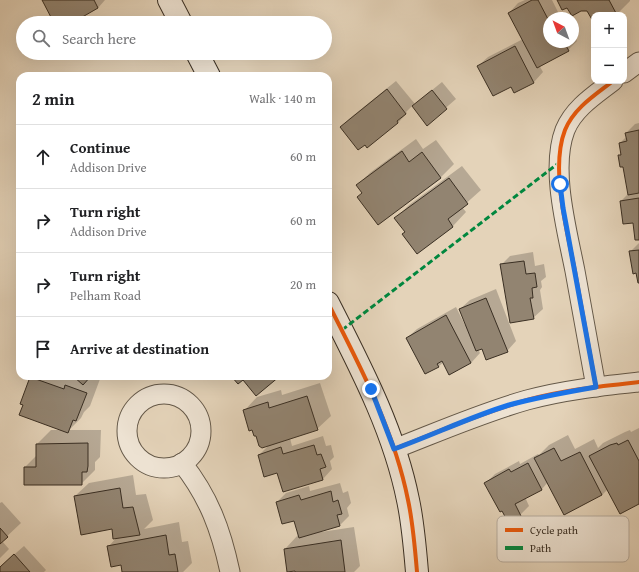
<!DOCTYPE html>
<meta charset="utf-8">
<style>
:root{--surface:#fff;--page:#f6f6f6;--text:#202124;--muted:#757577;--line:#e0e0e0}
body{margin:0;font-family:"Gentium Book Plus",serif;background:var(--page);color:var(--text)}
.controls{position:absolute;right:12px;top:12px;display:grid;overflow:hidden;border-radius:8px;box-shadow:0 4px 16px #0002}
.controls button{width:36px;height:36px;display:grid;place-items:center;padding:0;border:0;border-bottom:1px solid var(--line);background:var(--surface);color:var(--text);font:20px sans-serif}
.compass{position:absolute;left:543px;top:12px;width:36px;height:36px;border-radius:50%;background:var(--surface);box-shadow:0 4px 16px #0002;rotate:319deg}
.stop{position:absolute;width:12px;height:12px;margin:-9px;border:3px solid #1a73e8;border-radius:50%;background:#fff}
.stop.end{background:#1a73e8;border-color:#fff;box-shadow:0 1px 4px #0008}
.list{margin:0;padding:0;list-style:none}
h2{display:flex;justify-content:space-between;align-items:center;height:52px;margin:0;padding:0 16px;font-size:17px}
h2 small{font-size:13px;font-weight:400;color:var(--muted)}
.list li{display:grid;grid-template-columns:26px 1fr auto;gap:12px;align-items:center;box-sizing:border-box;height:64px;padding:0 16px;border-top:1px solid var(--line)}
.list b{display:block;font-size:15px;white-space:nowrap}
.list p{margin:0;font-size:13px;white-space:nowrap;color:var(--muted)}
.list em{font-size:13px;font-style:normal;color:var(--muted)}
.icon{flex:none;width:22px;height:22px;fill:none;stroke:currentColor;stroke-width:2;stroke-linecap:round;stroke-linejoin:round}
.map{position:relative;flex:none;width:639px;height:572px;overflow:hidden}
.search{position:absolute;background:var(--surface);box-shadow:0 4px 16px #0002;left:16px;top:16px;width:316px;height:44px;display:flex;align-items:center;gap:10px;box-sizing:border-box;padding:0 14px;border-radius:22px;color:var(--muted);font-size:15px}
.panel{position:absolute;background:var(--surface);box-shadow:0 4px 16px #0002;left:16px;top:72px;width:316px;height:308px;border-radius:12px}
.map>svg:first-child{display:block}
.shadow{fill:#0003}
.building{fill:#928471;stroke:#3a2f23}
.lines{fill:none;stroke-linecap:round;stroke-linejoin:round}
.street-casing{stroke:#645848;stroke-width:21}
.secondary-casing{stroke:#3a2f23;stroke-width:24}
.street{stroke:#ede2d2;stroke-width:19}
.secondary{stroke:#ede2d2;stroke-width:22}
.quiet{stroke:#00873e;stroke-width:3;stroke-dasharray:6 3;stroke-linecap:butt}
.cycleway-casing{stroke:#ede2d2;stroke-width:6}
.cycleway{stroke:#e8590c;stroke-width:4}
.route{stroke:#1a73e8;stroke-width:5}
.key{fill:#ede2d2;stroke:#b7ac9e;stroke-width:1}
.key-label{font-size:11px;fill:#3a2f23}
</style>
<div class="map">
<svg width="639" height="572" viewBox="0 0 639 572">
<rect width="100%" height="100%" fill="#e4d3b9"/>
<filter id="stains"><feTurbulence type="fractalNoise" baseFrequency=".005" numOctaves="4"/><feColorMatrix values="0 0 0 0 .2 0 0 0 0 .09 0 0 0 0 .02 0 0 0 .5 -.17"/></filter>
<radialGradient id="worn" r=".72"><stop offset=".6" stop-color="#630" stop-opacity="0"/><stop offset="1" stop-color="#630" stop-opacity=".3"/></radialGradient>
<!-- shadow -->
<g class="shadow">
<polygon points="43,0 105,0 98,8 70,23 55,23"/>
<polygon points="525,0 552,0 559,14 562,13 565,18 549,18 549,42 573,42 573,33 577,41 568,50 539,65 543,72 534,82 515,92 511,85 478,66 488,57 523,39 509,13 518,3"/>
<polygon points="558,0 630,0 630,1 617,14 594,15 594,21 588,10 568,6"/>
<polygon points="396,81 415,104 442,82 456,99 427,124 413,105 406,112 407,113 398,123 365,144 341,127 350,118"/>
<polygon points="639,123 639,239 634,222 621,201 629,193 624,166 619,156 622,153 620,143 627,136 626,133 635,124"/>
<polygon points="416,139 423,149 436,140 454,164 441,177 378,224 363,193 357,185 371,172"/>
<polygon points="462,166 481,190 462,207 466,212 453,226 417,252 406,232 396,218 409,205"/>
<polygon points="639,243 639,282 630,252"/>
<polygon points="533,252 535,266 544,264 546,277 541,281 542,287 540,290 543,309 533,318 501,265 510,256"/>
<polygon points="496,289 516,341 507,351 482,347 478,349 480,353 471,363 444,362 439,366 426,373 407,338 417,329 456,307 465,325 466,324 460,309 470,300"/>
<polygon points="32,376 95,376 94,377 100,379 90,406 84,412 81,418 69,430 101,430 100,457 95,462 95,470 81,484 25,467 37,455 37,444 51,430 64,430 22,403"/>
<polygon points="320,383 331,416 317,429 290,438 292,446 323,436 326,446 331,445 334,457 330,461 332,469 323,479 284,491 278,472 259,455 270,444 257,435 244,411 257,397 281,390 282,395"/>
<polygon points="639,428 639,502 608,489 602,495 548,482 542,489 525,497 529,506 520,515 486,483 495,474 519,461 520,464 538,454 539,455 549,445 568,435 575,449 594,439 598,448 603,443 625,432 630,430 631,432"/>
<polygon points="133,475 136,495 146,494 153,520 144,529 179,522 182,542 188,541 192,563 183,572 123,572 122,564 109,546 117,537 112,528 75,496 89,483"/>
<polygon points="340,483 343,493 348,491 351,503 347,508 349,516 340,525 321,531 321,532 354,527 360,566 354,572 296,572 285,549 298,535 295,520 277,502 286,493 309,486 310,491"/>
<polygon points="2,502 21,523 2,541 9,549 0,558 0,503"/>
<polygon points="24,546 46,570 44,572 0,572 0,567"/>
</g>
<!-- building -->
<g class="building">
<polygon points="42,0 94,0 98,8 72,23 54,23"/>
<polygon points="532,0 538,0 549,21 549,42 564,42 569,51 537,68 508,13"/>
<polygon points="557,0 609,0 617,15 594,15 594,23 587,11 581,11 572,16 567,8 562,10"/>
<polygon points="515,46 534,83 514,93 511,87 493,96 477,66"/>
<polygon points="387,89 406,114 397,121 398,123 367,148 365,145 358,150 340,127"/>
<polygon points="432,90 447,109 427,126 412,106"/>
<polygon points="639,130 639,193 628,195 623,167 620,167 618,155 621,155 619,143 627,141 625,133"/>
<polygon points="402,151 409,162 422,152 441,178 378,225 357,197 362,193 356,185"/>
<polygon points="449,178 468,204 448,219 453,227 417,254 402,234 405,232 394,218"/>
<polygon points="639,198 639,240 635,240 633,223 623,224 620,201"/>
<polygon points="639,250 639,283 638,283 636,273 633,274 629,251"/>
<polygon points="524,261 526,274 535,273 537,287 532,288 533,298 530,298 534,319 510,323 500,264"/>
<polygon points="486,298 508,352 486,360 482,349 476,351 459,309"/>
<polygon points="446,315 471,363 449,375 442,361 437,364 439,367 425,374 406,338"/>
<polygon points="73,376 91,376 83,385"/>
<polygon points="231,376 280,376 256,396 243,380 238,384"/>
<polygon points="30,377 64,389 65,385 87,393 76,421 73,420 68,433 19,415 23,405 20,404"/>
<polygon points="307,396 318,430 262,448 259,446 256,436 254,436 252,430 249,431 243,410 268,402 269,408"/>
<polygon points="628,440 639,461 639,504 620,514 589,456 610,445 617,443 618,445"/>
<polygon points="88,443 88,466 87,472 82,472 82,485 24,485 24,467 36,467 36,444"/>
<polygon points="314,445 317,455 321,454 326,467 320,469 323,480 283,492 277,473 264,477 258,455 281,447 283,454"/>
<polygon points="554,448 561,461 580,452 602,495 564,515 534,458"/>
<polygon points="528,463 542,490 515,504 521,516 508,522 502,511 500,512 484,483 509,469 511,472"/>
<polygon points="120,488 123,508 133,507 140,535 113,539 112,529 81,535 74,496"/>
<polygon points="331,491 333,502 338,500 342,514 337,515 340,526 299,538 294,521 282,524 276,502 299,495 301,500"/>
<polygon points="0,528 8,537 0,544"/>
<polygon points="166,535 169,555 175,554 178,572 122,572 121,565 111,567 107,546"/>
<polygon points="341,540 345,572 295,572 295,571 287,572 284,549"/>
<polygon points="14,554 30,572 0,572 0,567"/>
</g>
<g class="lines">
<defs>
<g id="street">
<polyline points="624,73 639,62"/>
<path d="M596,387C589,348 582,309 575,271C567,230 550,169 565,130C574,108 595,95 613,81"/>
<circle cx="164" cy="431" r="37"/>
<path d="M394,449C438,432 481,413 527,400C563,390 602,386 639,382"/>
<path d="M182,463C209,497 221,530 230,572"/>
</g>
<g id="secondary">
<polyline points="169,0 181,23"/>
<polyline points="197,53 209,76"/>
<path d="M328,303C360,366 394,430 408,500C413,523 415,548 417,572"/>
</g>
</defs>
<!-- street casing -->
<use href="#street" class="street-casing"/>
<!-- secondary casing -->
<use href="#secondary" class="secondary-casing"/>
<!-- street -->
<use href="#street" class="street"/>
<!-- secondary -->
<use href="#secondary" class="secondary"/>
<!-- quiet -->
<polyline class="quiet" points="342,330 560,162"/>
<defs>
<g id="cycleway">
<path d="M328,303C360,366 394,430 408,500C413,523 415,548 417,572"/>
<path d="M596,387C589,348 582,309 575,271C567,230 550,169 565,130C574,108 595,95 613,81"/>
<path d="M394,449C438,432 481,413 527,400C563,390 602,386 639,382"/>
</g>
</defs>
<!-- cycleway casing -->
<use href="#cycleway" class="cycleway-casing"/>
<!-- cycleway -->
<use href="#cycleway" class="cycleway"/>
</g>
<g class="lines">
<!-- route -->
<path class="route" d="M371,389L394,449C433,435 470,417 509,405C538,397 567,392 596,387L563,208L560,184"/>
</g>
<!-- legend -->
<rect x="497" y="516" width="132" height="46" rx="6" class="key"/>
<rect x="505" y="528" width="18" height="4" fill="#e8590c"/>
<rect x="505" y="546" width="18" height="4" fill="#00873e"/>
<g class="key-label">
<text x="530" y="534">Cycle path</text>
<text x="530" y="552">Path</text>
</g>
<rect width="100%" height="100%" filter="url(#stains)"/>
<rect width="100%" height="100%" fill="url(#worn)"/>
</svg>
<div class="controls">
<button>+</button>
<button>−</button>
</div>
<svg class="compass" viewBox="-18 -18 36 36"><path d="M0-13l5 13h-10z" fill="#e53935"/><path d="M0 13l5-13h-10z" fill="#757577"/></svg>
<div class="stop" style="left:560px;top:184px"></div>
<div class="stop end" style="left:371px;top:389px"></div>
<div class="search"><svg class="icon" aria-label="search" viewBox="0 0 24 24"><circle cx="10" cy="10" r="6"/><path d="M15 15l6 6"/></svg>Search here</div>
<section class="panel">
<h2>2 min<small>Walk · 140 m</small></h2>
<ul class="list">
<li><svg class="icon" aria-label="ahead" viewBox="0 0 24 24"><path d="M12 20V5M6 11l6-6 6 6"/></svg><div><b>Continue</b><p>Addison Drive</p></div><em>60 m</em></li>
<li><svg class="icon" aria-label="right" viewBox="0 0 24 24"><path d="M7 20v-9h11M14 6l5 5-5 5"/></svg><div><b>Turn right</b><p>Addison Drive</p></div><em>60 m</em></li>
<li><svg class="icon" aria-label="right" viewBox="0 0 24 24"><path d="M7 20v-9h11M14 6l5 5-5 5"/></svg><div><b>Turn right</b><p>Pelham Road</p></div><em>20 m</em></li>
<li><svg class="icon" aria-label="arrive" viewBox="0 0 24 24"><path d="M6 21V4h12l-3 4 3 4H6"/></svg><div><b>Arrive at destination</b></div></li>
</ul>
</section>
</div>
